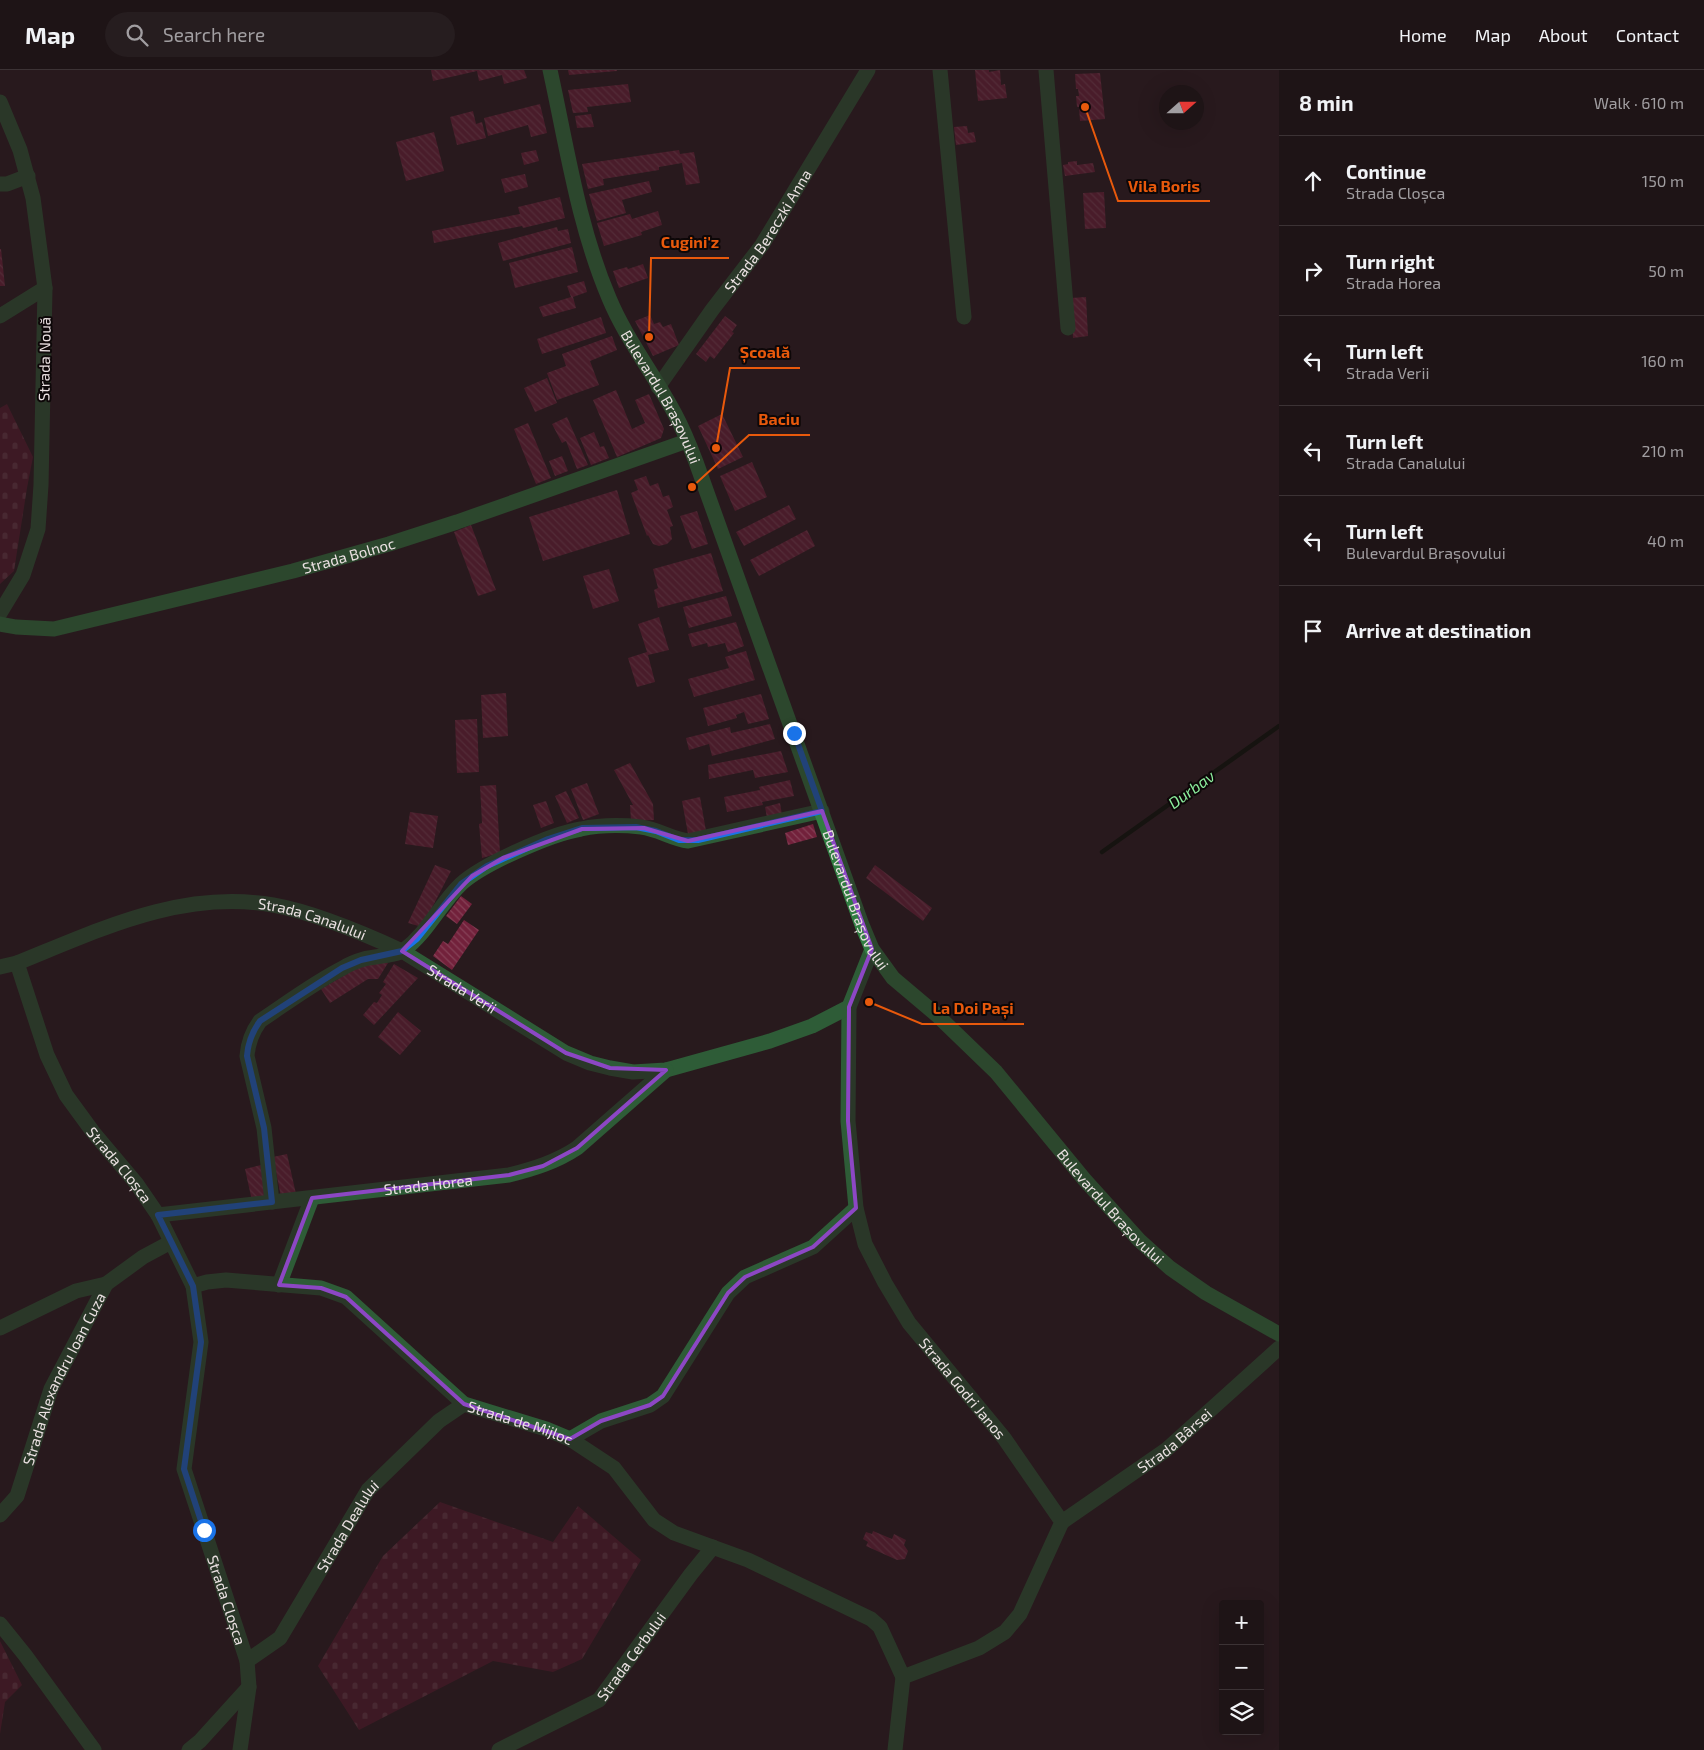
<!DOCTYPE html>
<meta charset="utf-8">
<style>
:root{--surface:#1e1416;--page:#261d1f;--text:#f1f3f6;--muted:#a19ea1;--line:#3c3335}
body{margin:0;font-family:"Exo 2",sans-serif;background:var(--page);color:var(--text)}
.controls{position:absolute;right:15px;bottom:15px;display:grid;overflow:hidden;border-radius:5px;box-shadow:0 5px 20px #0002}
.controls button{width:45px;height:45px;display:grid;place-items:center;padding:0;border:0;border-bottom:1px solid var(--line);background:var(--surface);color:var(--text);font:25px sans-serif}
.compass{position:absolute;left:1159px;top:15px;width:45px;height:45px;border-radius:50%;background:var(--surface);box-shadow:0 5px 20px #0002;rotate:69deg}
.stop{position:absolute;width:15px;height:15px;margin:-11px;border:4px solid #1a73e8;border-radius:50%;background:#fff}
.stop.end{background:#1a73e8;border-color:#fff;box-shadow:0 1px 5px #0008}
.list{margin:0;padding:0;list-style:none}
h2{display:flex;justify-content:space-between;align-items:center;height:65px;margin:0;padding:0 20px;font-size:21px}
h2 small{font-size:16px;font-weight:400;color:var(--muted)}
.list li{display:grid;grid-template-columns:32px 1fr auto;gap:15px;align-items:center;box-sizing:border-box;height:90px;padding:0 20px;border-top:1px solid var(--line)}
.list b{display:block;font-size:19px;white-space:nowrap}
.list p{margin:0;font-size:16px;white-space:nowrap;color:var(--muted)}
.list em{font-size:16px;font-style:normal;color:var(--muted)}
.icon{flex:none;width:28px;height:28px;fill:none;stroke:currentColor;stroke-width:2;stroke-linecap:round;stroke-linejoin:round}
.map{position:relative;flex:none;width:1279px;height:1680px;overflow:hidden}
header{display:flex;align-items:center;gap:30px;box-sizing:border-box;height:70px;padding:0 25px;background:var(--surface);border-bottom:1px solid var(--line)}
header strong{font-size:24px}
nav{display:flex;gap:28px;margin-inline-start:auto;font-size:18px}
.search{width:350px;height:45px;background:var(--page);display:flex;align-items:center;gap:12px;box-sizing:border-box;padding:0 18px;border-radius:28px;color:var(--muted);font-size:19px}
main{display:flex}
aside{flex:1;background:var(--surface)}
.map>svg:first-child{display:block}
.cemetery{fill:url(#cemetery-stones)}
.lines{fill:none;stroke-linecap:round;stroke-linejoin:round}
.stream{stroke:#000d01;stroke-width:4.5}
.building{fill:url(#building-back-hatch)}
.street{stroke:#2e5c37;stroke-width:15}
.secondary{stroke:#317e42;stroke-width:15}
.route{stroke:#1a73e8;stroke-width:6}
.marked{fill:none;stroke:#8c47c4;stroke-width:4;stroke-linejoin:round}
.labels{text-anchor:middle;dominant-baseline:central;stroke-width:4;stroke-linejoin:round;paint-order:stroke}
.street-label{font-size:15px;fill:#ebe1e2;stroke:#0d0708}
.water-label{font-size:16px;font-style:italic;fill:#8def9e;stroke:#0d0708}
.leader{fill:none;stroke:#e8590c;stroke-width:2}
.callout-dot{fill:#e8590c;stroke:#0d0708;stroke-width:2}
.callout-label{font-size:16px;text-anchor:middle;font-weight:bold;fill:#e8590c;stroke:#0d0708;stroke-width:4;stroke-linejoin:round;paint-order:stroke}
</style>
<header>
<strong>Map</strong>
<div class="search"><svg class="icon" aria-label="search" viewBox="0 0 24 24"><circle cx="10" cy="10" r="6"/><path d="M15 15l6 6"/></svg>Search here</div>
<nav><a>Home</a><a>Map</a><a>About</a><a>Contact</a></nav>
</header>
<main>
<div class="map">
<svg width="1279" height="1680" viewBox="0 0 1279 1680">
<defs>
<pattern id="cemetery-stones" width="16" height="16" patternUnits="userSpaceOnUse" patternTransform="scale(1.25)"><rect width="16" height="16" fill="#581a2d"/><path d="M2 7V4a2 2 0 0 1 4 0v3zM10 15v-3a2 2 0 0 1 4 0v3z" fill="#703b4b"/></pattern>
<pattern id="building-back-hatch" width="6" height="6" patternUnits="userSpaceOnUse" patternTransform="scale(1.25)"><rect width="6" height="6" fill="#72213b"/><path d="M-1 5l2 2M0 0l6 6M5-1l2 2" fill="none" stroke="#864157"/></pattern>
</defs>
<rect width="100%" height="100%" fill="#281a1d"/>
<!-- cemetery -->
<g class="cemetery">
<polygon points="7,334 33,387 27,418 14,501 0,514 0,338"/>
<polygon points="440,1432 553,1472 578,1436 641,1490 582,1589 553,1602 493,1591 359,1660 318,1596 383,1486"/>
<polygon points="0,1571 22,1615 5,1632 0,1664"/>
</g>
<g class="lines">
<!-- stream -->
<polyline class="stream" points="1102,782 1279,656"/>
</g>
<!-- building -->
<g class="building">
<polygon points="431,0 524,0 527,8 504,14 502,5 479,11 477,1 433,11"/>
<polygon points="568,0 617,0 617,1 569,5"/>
<polygon points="975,0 989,0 989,2 1000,0 1001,15 1005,14 1007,28 978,31"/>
<polygon points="1100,3 1105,49 1080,51 1079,37 1077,37 1076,26 1079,26 1078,19 1076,19 1075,4"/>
<polygon points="628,14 631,32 587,37 588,42 573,43 568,20"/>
<polygon points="540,34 547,63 531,67 528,55 488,66 484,48"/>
<polygon points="473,41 476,54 482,52 486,68 457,75 450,47"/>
<polygon points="591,44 594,57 577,58 575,46"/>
<polygon points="967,56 968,63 974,62 976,72 956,75 954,57"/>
<polygon points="434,62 444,101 406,111 396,72"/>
<polygon points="536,80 539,91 524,95 521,83"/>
<polygon points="679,80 680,84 694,82 700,113 686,115 682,93 659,97 659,100 603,109 604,115 588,119 582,94"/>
<polygon points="1077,91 1077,95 1093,93 1095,102 1065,106 1063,95 1068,94 1068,92"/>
<polygon points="525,104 528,117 505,123 501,109"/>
<polygon points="649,111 652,122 622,130 626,143 597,151 589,124"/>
<polygon points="1104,122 1106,158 1085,159 1083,123"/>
<polygon points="560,127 565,148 523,158 522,156 434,173 432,161 520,144 518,137"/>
<polygon points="658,141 662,155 641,162 642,165 604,176 597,153 630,144 632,149"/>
<polygon points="557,157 558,161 568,159 571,173 503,191 498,173"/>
<polygon points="572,177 578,202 515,218 509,193"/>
<polygon points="0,179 1,179 5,216 0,216"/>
<polygon points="643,194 648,208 619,218 613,201 627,197 628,199"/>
<polygon points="584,211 587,222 573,227 576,238 543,247 539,237 571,227 567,216"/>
<polygon points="1086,227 1088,266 1073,268 1071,228"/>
<polygon points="650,245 654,254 660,252 663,257 671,254 679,275 653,286 635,251"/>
<polygon points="725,246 737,255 732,262 734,263 714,289 710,286 706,292 696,284"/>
<polygon points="601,247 606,263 542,284 537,269"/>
<polygon points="612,266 617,280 590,291 599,315 557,330 547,303 566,296 562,284"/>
<polygon points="547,308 557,333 535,342 524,318"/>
<polygon points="616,320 632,359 645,353 635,330 649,324 664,359 661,368 617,387 593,330"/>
<polygon points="722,344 743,387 718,399 698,356"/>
<polygon points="567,347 588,395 577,399 566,371 562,373 552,354"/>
<polygon points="528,353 551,408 536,414 514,359"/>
<polygon points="594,362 600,377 604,376 609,388 591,395 580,368"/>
<polygon points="562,386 568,401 555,406 549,391"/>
<polygon points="752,392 767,427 735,441 720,406"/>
<polygon points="646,406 650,416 658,413 663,427 669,425 673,437 667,440 673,456 670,457 672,469 667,474 659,476 653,474 648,465 647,466 631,423 638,420 634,410"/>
<polygon points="617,420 630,464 543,491 529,447"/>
<polygon points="789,435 796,449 744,476 736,462"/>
<polygon points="697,441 708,474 692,479 680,446"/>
<polygon points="471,455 496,520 478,526 454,462"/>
<polygon points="807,460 815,476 759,506 750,490"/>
<polygon points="711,483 723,521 658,538 654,520 658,518 653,499"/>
<polygon points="609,499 619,531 593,539 583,506"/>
<polygon points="726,526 732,546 689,558 683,537"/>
<polygon points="659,547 669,580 648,585 655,612 637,617 628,588 647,582 638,554"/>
<polygon points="736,552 744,576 728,582 725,573 708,577 707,573 692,577 688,564"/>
<polygon points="746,581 755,610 694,627 688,609 729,598 725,587"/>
<polygon points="506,623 508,666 483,668 481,625"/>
<polygon points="761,624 769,649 748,654 744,642 736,645 737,648 708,656 703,638"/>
<polygon points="477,649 479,702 457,703 455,650"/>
<polygon points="770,654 775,669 712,686 709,674 689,680 686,668 730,657 731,663"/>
<polygon points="781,681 788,702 755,708 753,700 709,709 708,695"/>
<polygon points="630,693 653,734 654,750 631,751 630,735 633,735 614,700"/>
<polygon points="790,710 794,726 762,732 763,735 727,742 724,727 760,720 759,717"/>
<polygon points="587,713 599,744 583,750 571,719"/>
<polygon points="496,715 500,783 482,788 479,754 482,753 480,716"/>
<polygon points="566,721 579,748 567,753 555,726"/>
<polygon points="700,727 706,761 688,764 682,731"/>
<polygon points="546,731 554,753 541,758 533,735"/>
<polygon points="780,733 782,745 767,748 765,737"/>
<polygon points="410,742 438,746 433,778 405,774"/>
<polygon points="813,754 817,767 788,775 785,763"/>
<polygon points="435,795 451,801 422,857 408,853"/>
<polygon points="875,795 932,838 923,851 866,808"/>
<polygon points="461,826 472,834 457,854 446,846"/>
<polygon points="464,850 479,860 452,900 433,886 443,871 448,874"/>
<polygon points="371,893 388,893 378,909 368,909 330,933 321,919 362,895"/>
<polygon points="394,894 418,908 374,955 363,945 374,932 377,933 382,925 379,923 386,914 383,912"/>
<polygon points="398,942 421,961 400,985 378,967"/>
<polygon points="287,1084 296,1124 281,1127 273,1087"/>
<polygon points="261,1095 268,1127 252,1131 245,1099"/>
<polygon points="873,1461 892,1469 894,1464 906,1470 904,1475 908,1481 905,1489 897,1490 866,1476 868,1472 863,1469 866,1462 872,1464"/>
</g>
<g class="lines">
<!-- street -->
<g class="street">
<polyline points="940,0 964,247"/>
<polyline points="1046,0 1068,258"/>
<polyline points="0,32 20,80 33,128 45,218 41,415 38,459 23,505 0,543"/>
<polyline points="0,114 7,114 28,106"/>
<polyline points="0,246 45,218"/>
<path id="s1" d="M658,317L712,240L762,175L868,0"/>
<path id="s2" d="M872,879L849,937L848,1051L856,1138L865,1174L885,1213L909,1253L1004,1368L1062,1452L1020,1544L1005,1562L979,1578L903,1607L895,1680"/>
<path id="s3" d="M17,893L47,985L66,1025L93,1062L136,1113L158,1145L193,1216L201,1272L184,1399L247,1591L249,1617L240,1680"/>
<path id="s4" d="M0,897L17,893C99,860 182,819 273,835C313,842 365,864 402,881L566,983L590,993L610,998L633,1002L666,1000L770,971L812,956L849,937"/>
<path d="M272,1132L264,1058L247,986C248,972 252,962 260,951C287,933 315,912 343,898C349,894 357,891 364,889C375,886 396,886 404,880C428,862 440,834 461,814C483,794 551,764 581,759C600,755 622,755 641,757C658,759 672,769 688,771L822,741"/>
<path id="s5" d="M158,1145L509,1105C533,1099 556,1092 577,1078L666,1000"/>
<polyline points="279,1215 312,1128"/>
<path id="s6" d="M193,1216L207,1212L226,1210L321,1218L346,1227L464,1334L546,1359L570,1369L614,1398L654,1450L674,1463L748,1490L871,1549L880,1557L903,1607"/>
<polyline points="0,1258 76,1221 106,1214"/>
<polyline points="570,1369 601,1351 650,1335 663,1326 728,1223 745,1207 813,1177 856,1138"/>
<path id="s7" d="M0,1445L17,1426L51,1319L106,1214L143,1187L171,1172"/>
<path id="s8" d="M1062,1452L1166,1380L1279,1278"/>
<polyline points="0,1554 25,1585 94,1680"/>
<path id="s9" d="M247,1591L280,1568L368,1420L439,1351L464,1334"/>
<polyline points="189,1680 200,1671 249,1617"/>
<path id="s10" d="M499,1680L599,1630L691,1504L713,1477"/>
</g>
<!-- secondary -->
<g class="secondary">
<path id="s11" d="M550,0C567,77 578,155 609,228C626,269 654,304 675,344C683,359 690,376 696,392L862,855L872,879L893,908L938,946L996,1002L1084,1109L1139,1170L1170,1198L1206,1223L1279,1264"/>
<path id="s12" d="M0,554L16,557L54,559L293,501L389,474L457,452L687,371"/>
</g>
</g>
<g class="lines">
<!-- route -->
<path class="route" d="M204,1460L184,1399L201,1272L193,1216L158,1145L272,1132L264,1058L247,986C248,972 252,962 260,951L342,898L361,890L402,881L417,869L461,814L487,796L548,769L582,758L636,757L656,761L679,770H698L822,741L794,663"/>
</g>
<!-- marked area -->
<path d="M0 0H1279V1680H0ZM822,741L872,879L849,937L848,1051L856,1138L813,1177L745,1207L728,1223L663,1326L650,1335L601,1351L570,1369L464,1334L346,1227L321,1218L279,1215L312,1128L509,1105L543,1096L577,1078L666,1000L610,998L566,983L402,881L472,806L503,788L582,759L644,758L688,771Z" fill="#281a1d" fill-opacity=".55" fill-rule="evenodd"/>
<path class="marked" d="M822,741L872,879L849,937L848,1051L856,1138L813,1177L745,1207L728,1223L663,1326L650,1335L601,1351L570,1369L464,1334L346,1227L321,1218L279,1215L312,1128L509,1105L543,1096L577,1078L666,1000L610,998L566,983L402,881L472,806L503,788L582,759L644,758L688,771Z"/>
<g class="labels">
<!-- street labels -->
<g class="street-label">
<text stroke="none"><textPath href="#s1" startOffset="191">Strada Bereczki Anna</textPath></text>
<text transform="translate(44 289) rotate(-89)">Strada Nouă</text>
<text stroke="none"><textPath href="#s11" startOffset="348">Bulevardul Brașovului</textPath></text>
<text stroke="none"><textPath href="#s12" startOffset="358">Strada Bolnoc</textPath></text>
<text stroke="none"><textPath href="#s11" startOffset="888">Bulevardul Brașovului</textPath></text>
<text stroke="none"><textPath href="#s4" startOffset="325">Strada Canalului</textPath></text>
<text stroke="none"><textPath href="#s4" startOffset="492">Strada Verii</textPath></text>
<text stroke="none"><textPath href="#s3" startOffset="229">Strada Cloșca</textPath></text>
<text stroke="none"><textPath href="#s5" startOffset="272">Strada Horea</textPath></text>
<text stroke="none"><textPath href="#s11" startOffset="1292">Bulevardul Brașovului</textPath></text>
<text stroke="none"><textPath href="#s7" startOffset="152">Strada Alexandru Ioan Cuza</textPath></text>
<text stroke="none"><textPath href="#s2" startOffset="476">Strada Godri Janos</textPath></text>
<text stroke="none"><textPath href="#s6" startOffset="374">Strada de Mijloc</textPath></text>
<text stroke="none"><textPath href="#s8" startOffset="139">Strada Bârsei</textPath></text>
<text stroke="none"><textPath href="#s9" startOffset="171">Strada Dealului</textPath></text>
<text stroke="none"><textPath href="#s3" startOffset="694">Strada Cloșca</textPath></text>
<text stroke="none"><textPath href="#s10" startOffset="166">Strada Cerbului</textPath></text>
</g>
<!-- water labels -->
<g class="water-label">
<text transform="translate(1191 719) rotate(-36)">Durbav</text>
</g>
</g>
<!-- callouts -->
<path class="leader" d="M1085 37L1118 131H1210M649 267L651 188H729M716 378L730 298H800M692 417L749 365H810M869 932L922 954H1024"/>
<g class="callout-dot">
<circle cx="1085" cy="37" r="5"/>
<circle cx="649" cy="267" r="5"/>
<circle cx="716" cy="378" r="5"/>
<circle cx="692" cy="417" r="5"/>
<circle cx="869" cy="932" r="5"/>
</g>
<g class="callout-label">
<text x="1164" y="122">Vila Boris</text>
<text x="690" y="178">Cugini'z</text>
<text x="765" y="288">Școală</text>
<text x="779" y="355">Baciu</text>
<text x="973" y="944">La Doi Pași</text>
</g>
</svg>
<div class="controls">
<button>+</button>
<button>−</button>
<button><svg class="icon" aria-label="layers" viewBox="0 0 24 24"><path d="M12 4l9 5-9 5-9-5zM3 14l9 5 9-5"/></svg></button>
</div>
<svg class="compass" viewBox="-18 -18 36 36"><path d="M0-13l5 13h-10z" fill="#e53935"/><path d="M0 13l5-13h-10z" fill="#a19ea1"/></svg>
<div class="stop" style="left:204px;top:1460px"></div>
<div class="stop end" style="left:794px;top:663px"></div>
</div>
<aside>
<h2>8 min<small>Walk · 610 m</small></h2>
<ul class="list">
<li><svg class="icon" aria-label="ahead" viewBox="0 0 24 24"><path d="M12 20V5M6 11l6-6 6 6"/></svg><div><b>Continue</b><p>Strada Cloșca</p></div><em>150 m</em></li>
<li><svg class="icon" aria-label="right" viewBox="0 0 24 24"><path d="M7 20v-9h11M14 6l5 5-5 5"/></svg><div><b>Turn right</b><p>Strada Horea</p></div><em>50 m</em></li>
<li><svg class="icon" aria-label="left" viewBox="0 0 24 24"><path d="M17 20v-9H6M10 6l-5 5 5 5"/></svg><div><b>Turn left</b><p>Strada Verii</p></div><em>160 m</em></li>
<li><svg class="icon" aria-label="left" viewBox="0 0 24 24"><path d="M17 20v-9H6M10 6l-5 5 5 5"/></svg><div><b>Turn left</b><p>Strada Canalului</p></div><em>210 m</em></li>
<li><svg class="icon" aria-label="left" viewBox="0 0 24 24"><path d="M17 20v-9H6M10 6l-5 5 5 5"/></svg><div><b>Turn left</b><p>Bulevardul Brașovului</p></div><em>40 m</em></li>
<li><svg class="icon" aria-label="arrive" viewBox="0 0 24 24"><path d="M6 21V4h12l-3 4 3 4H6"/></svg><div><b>Arrive at destination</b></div></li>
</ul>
</aside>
</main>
